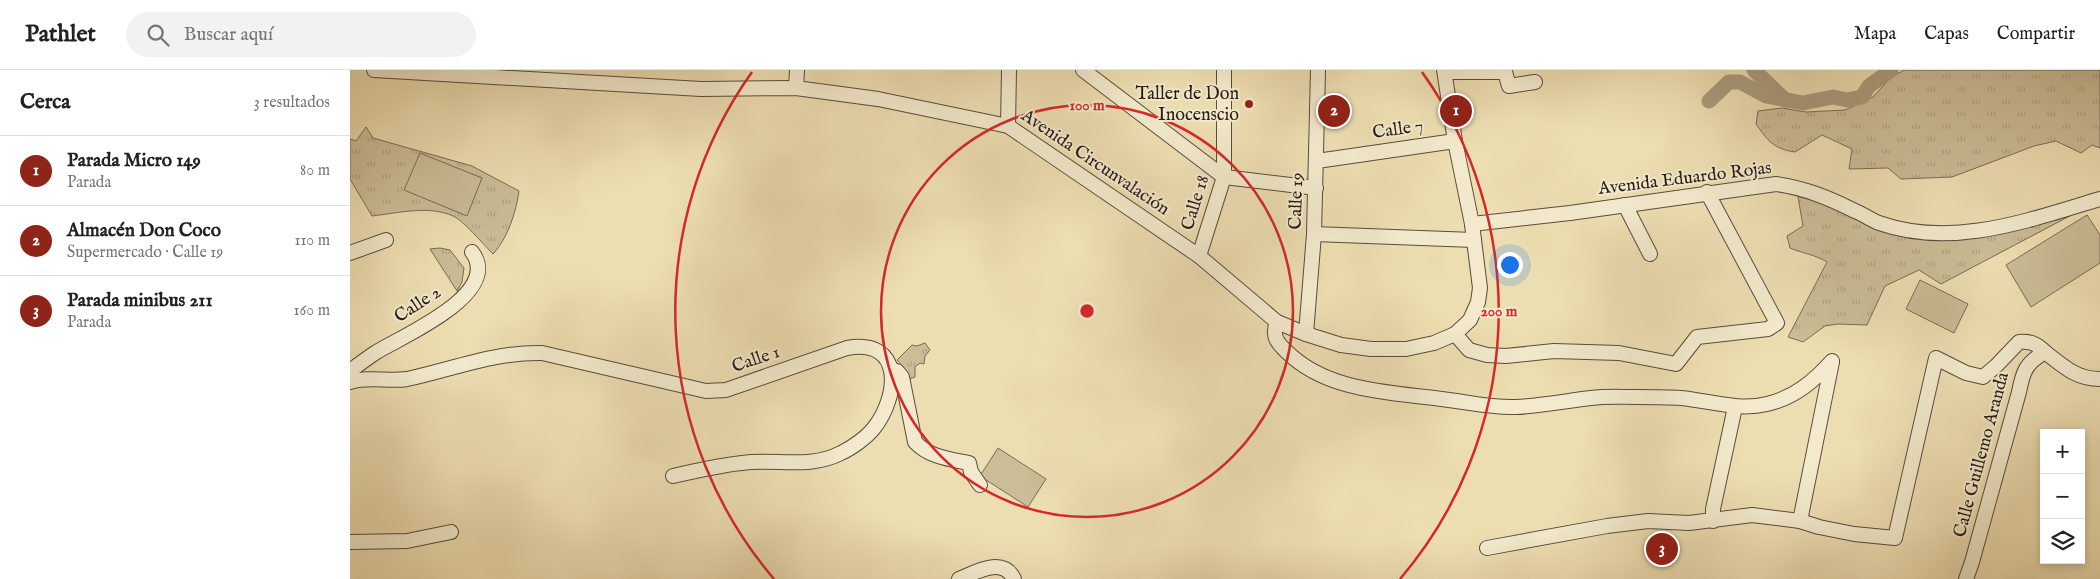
<!DOCTYPE html>
<html lang="es">
<meta charset="utf-8">
<style>
:root{--surface:#fff;--page:#f2f2f2;--text:#222;--muted:#767676;--line:#e0e0e0;--accent:#8f2418}
body{margin:0;font-family:"IM FELL English",serif;background:var(--page);color:var(--text)}
.controls{position:absolute;right:15px;bottom:15px;display:grid;overflow:hidden;border-radius:0px;box-shadow:0 2px 8px #0003}
.controls button{width:45px;height:45px;display:grid;place-items:center;padding:0;border:0;border-bottom:1px solid var(--line);background:var(--surface);color:var(--text);font:25px sans-serif}
.you{position:absolute;left:1159px;top:194px;width:18px;height:18px;margin:-12px;border:4px solid #fff;border-radius:50%;background:#1a73e8;box-shadow:0 0 0 8px #1a73e833}
.badge{display:grid;place-items:center;width:32px;height:32px;border-radius:50%;background:var(--accent);color:#fff;font-size:16px;font-weight:700}
.pin{position:absolute;translate:-50% -50%;border:2px solid #fff;box-shadow:0 1px 5px #0006}
.list{margin:0;padding:0;list-style:none}
h2{display:flex;justify-content:space-between;align-items:center;height:65px;margin:0;padding:0 20px;font-size:21px}
h2 small{font-size:16px;font-weight:400;color:var(--muted)}
.list li{display:grid;grid-template-columns:32px 1fr auto;gap:15px;align-items:center;box-sizing:border-box;height:70px;padding:0 20px;border-top:1px solid var(--line)}
.list b{display:block;font-size:19px;white-space:nowrap}
.list p{margin:0;font-size:16px;white-space:nowrap;color:var(--muted)}
.list em{font-size:16px;font-style:normal;color:var(--muted)}
.icon{flex:none;width:28px;height:28px;fill:none;stroke:currentColor;stroke-width:2;stroke-linecap:round;stroke-linejoin:round}
.map{position:relative;flex:none;width:1750px;height:509px;overflow:hidden}
header{display:flex;align-items:center;gap:30px;box-sizing:border-box;height:70px;padding:0 25px;background:var(--surface);border-bottom:1px solid var(--line)}
header strong{font-size:24px}
nav{display:flex;gap:28px;margin-inline-start:auto;font-size:18px}
.search{width:350px;height:45px;background:var(--page);display:flex;align-items:center;gap:12px;box-sizing:border-box;padding:0 18px;border-radius:28px;color:var(--muted);font-size:19px}
main{display:flex}
aside{flex:1;background:var(--surface)}
.map>svg:first-child{display:block}
.grass{fill:url(#grass-tufts);stroke:#796c56}
.pitch{fill:#cbbd97;stroke:#796c56}
.lines{fill:none;stroke-linecap:round;stroke-linejoin:round}
.canal{stroke:#aa9c7d;stroke-width:15}
.minor-casing{stroke:#584c3d;stroke-width:16}
.minor{stroke:#f3eacd;stroke-width:14}
.ring{fill:none;stroke:#d62828;stroke-width:2.5}
.poi-dot{fill:#8f2418;stroke:#f3eacd;stroke-width:2}
.labels{text-anchor:middle;dominant-baseline:central;stroke-width:4;stroke-linejoin:round;paint-order:stroke}
.poi-label{font-size:18px;fill:#271b16;stroke:#f3eacd;text-anchor:end}
.street-label{font-size:18px;fill:#271b16;stroke:#f3eacd}
.centre{fill:#d62828;stroke:#f3eacd;stroke-width:2.5}
.ring-label{font-size:15px;text-anchor:middle;font-weight:bold;fill:#d62828;stroke:#f3eacd;stroke-width:4;stroke-linejoin:round;paint-order:stroke}
</style>
<header>
<strong>Pathlet</strong>
<div class="search"><svg class="icon" aria-label="search" viewBox="0 0 24 24"><circle cx="10" cy="10" r="6"/><path d="M15 15l6 6"/></svg>Buscar aquí</div>
<nav><a>Mapa</a><a>Capas</a><a>Compartir</a></nav>
</header>
<main>
<aside>
<h2>Cerca<small>3 resultados</small></h2>
<ul class="list">
<li><span class="badge">1</span><div><b>Parada Micro 149</b><p>Parada</p></div><em>80 m</em></li>
<li><span class="badge">2</span><div><b>Almacén Don Coco</b><p>Supermercado · Calle 19</p></div><em>110 m</em></li>
<li><span class="badge">3</span><div><b>Parada minibus 211</b><p>Parada</p></div><em>160 m</em></li>
</ul>
</aside>
<div class="map">
<svg width="1750" height="509" viewBox="0 0 1750 509">
<defs>
<pattern id="grass-tufts" width="24" height="20" patternUnits="userSpaceOnUse" patternTransform="scale(1.25)"><rect width="24" height="20" fill="#cbbd97"/><path d="M3 7l-1-3M5 7V3M7 7l1-3M15 17l-1-3M17 17v-4M19 17l1-3" fill="none" stroke="#aea281"/></pattern>
</defs>
<rect width="100%" height="100%" fill="#eddeb2"/>
<filter id="stains"><feTurbulence type="fractalNoise" baseFrequency=".004" numOctaves="4"/><feColorMatrix values="0 0 0 0 .2 0 0 0 0 .09 0 0 0 0 .02 0 0 0 .5 -.17"/></filter>
<radialGradient id="worn" r=".72"><stop offset=".6" stop-color="#630" stop-opacity="0"/><stop offset="1" stop-color="#630" stop-opacity=".3"/></radialGradient>
<!-- grass -->
<g class="grass">
<path d="M1555,0H1750V78L1742,75L1731,83L1706,71L1684,76L1602,107L1551,109L1538,98L1499,99L1502,79L1472,65L1445,82C1424,79 1418,71 1406,54L1408,41L1432,38L1456,42L1495,40L1523,27L1542,6Z"/>
<path d="M16,57L23,68L122,96L169,121C166,142 158,168 143,184C134,175 113,150 103,146C79,135 48,143 22,146L0,109V69L6,71Z"/>
<path d="M1447,121L1504,143L1594,162L1750,130L1591,214L1569,200L1535,216L1517,255L1488,254L1475,256L1453,272L1438,267L1477,192C1464,184 1454,184 1440,178L1437,166L1453,156Z"/>
<polygon points="90,178 100,180 114,198 112,212 107,221 80,179"/>
<polygon points="575,273 580,280 575,286 574,294 570,293 565,297 565,307 559,309 555,299 547,290 562,275 567,276"/>
</g>
<!-- pitch -->
<g class="pitch">
<polygon points="70,83 132,108 117,146 54,120"/>
<polygon points="1737,145 1750,165 1750,193 1681,237 1656,195"/>
<polygon points="1570,210 1618,234 1604,263 1556,239"/>
<polygon points="648,378 696,409 678,437 630,406"/>
</g>
<g class="lines">
<!-- canal -->
<g class="canal">
<polyline points="1404,0 1435,30"/>
<polyline points="1359,31 1379,12 1390,12 1416,26 1453,33 1483,27 1497,30 1512,27 1519,16 1541,0"/>
</g>
<defs>
<g id="minor">
<polyline points="24,0 351,19 446,18 528,29 658,56 849,186 927,252 956,264 991,275 1021,279 1056,279 1084,273 1105,264 1120,250 1128,232 1130,218 1122,154 1105,71 1094,0"/>
<polyline points="733,0 874,107 966,118"/>
<polyline points="1095,2 1155,2 1159,16 1185,12"/>
<polyline points="446,18 447,0"/>
<polyline points="658,56 659,0"/>
<polyline points="967,91 1105,71"/>
<polyline points="1275,135 1300,184"/>
<path d="M1122,154L1220,143L1426,114C1455,118 1479,128 1505,141C1513,144 1521,150 1529,153C1603,179 1679,150 1750,129"/>
<polyline points="964,164 1124,170"/>
<polyline points="0,183 36,170"/>
<polyline points="849,186 874,107 874,0"/>
<path d="M927,252C922,265 926,272 936,281C978,323 1043,322 1099,330C1122,333 1143,338 1166,337C1191,336 1216,331 1241,328C1256,326 1271,327 1286,327C1301,327 1317,327 1331,328C1361,331 1388,341 1417,334C1444,328 1464,311 1482,291"/>
<polyline points="956,264 964,164 968,0"/>
<polyline points="1105,264 1119,280 1137,285 1156,286 1204,281 1269,283 1326,294 1347,267 1418,259 1427,253 1357,122"/>
<path d="M542,300L547,301L552,307L565,372C579,387 599,389 619,393L621,402L630,415"/>
<path d="M0,301C8,295 16,289 25,283C50,267 154,224 122,182"/>
<path d="M0,312C19,306 38,312 57,309C103,299 144,282 192,283L356,321L376,320L497,278C554,268 549,326 524,358C517,367 502,378 491,383C462,398 432,390 401,392C375,394 349,400 323,406"/>
<polyline points="1363,451 1363,439 1385,337"/>
<polyline points="1450,451 1482,292"/>
<polyline points="0,472 57,471 101,462"/>
<path d="M1137,478L1257,456L1298,451L1339,453L1402,445L1450,451L1469,457L1504,464L1545,468L1586,288L1616,303L1633,307L1646,296L1669,272C1681,271 1687,274 1695,282"/>
<path d="M609,509C626,502 653,486 664,509"/>
<path d="M1616,509L1622,492L1669,322C1673,301 1676,293 1695,282C1713,296 1726,309 1750,309"/>
</g>
</defs>
<!-- minor casing -->
<use href="#minor" class="minor-casing"/>
<!-- minor -->
<use href="#minor" class="minor"/>
</g>
<!-- distance rings -->
<g class="ring">
<circle cx="737" cy="241" r="206"/>
<path d="M424 509A412 412 0 0 1 402 2M1072 2A412 412 0 0 1 1050 509"/>
</g>
<!-- markers -->
<circle class="poi-dot" cx="899" cy="34" r="5"/>
<g class="labels">
<!-- poi labels -->
<g class="poi-label">
<text x="889" y="24">Taller de Don<tspan x="889" dy="21">Inocenscio</tspan></text>
</g>
<!-- street labels -->
<g class="street-label">
<text transform="translate(1048 60) rotate(-8)">Calle 7</text>
<text transform="translate(745 93) rotate(34)">Avenida Circunvalación</text>
<text transform="translate(1335 109) rotate(-7)">Avenida Eduardo Rojas</text>
<text transform="translate(947 131) rotate(-88)">Calle 19</text>
<text transform="translate(846 133) rotate(-73)">Calle 18</text>
<text transform="translate(68 235) rotate(-33)">Calle 2</text>
<text transform="translate(406 290) rotate(-19)">Calle 1</text>
<text transform="translate(1632 385) rotate(-75)">Calle Guillemo Aranda</text>
</g>
</g>
<circle cx="737" cy="241" r="8" class="centre"/>
<g class="ring-label">
<text x="737" y="40">100 m</text>
<text x="1149" y="246">200 m</text>
</g>
<rect width="100%" height="100%" filter="url(#stains)"/>
<rect width="100%" height="100%" fill="url(#worn)"/>
</svg>
<div class="controls">
<button>+</button>
<button>−</button>
<button><svg class="icon" aria-label="layers" viewBox="0 0 24 24"><path d="M12 4l9 5-9 5-9-5zM3 14l9 5 9-5"/></svg></button>
</div>
<div class="you"></div>
<div class="pin badge" style="left:1106px;top:41px">1</div>
<div class="pin badge" style="left:984px;top:41px">2</div>
<div class="pin badge" style="left:1312px;top:479px">3</div>
</div>
</main>
